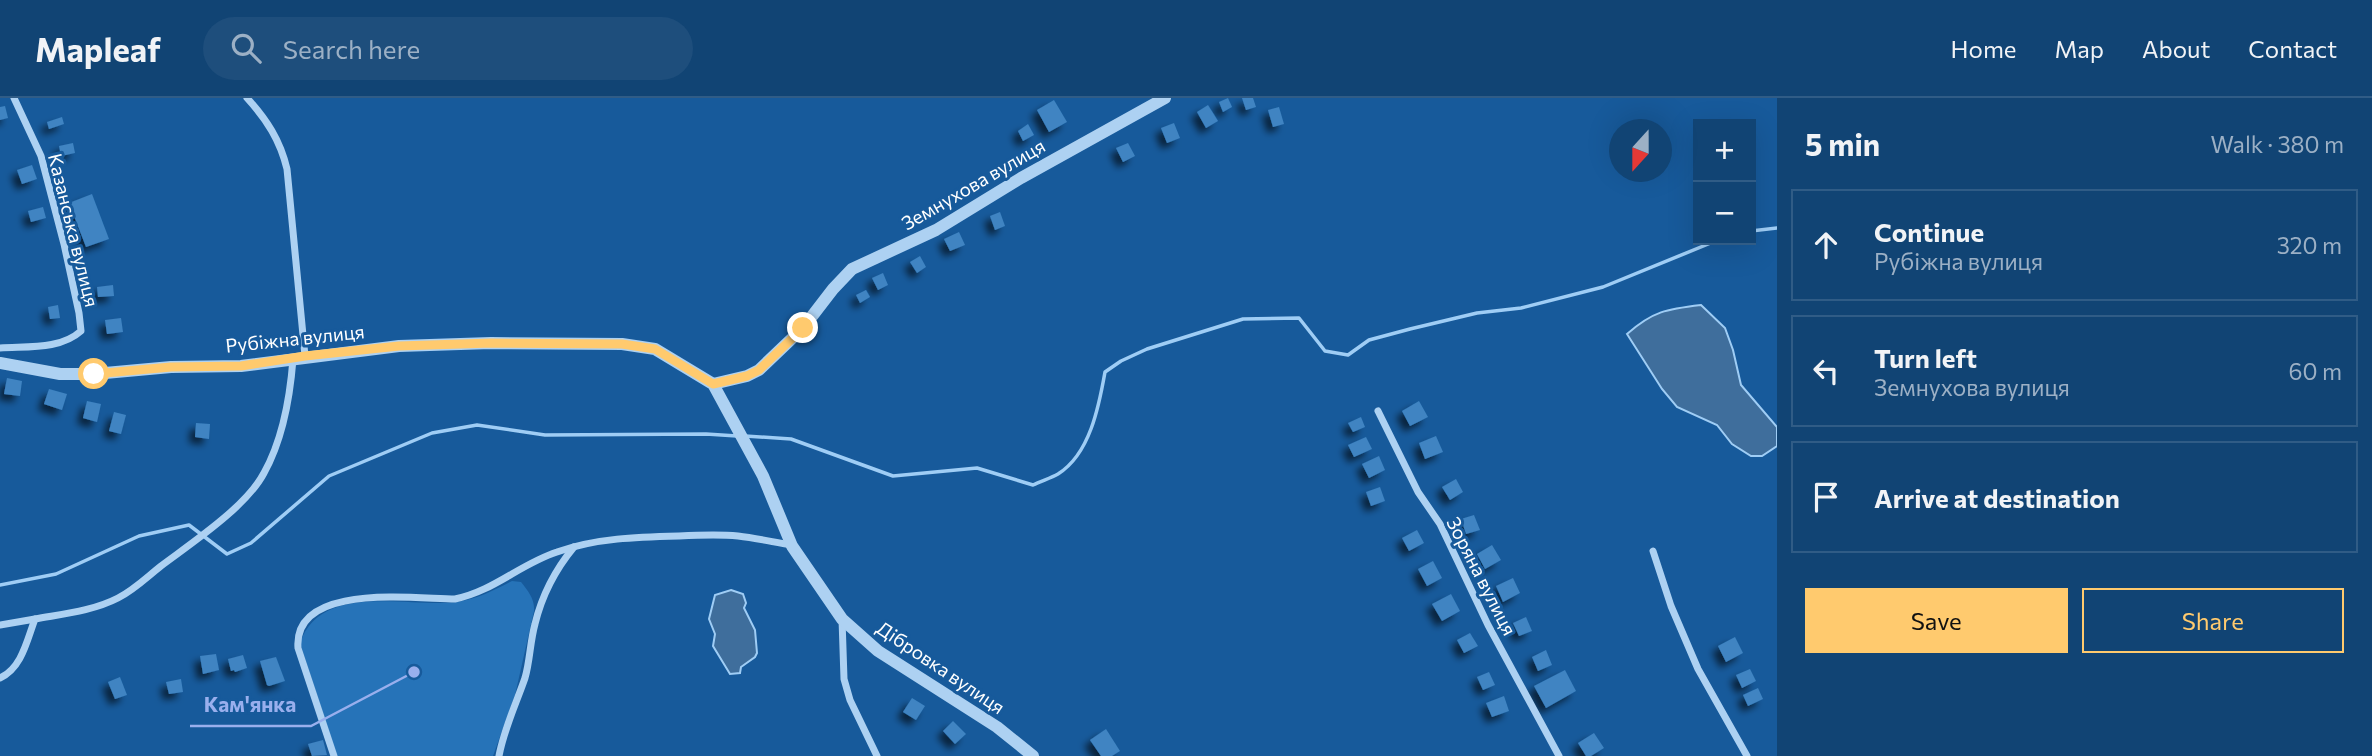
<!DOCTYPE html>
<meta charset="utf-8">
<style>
:root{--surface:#114474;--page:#1e4e7c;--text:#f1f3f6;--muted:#9cb0c5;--line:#305c86;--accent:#ffca6e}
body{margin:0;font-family:Commissioner,sans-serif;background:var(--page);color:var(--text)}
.controls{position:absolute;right:21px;top:21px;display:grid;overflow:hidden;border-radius:0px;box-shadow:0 7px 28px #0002}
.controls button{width:63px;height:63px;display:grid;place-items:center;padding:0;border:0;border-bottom:2px solid var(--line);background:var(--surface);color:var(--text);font:35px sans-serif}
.compass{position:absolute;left:1609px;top:21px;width:63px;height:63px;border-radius:50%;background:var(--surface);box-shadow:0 7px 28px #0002;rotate:201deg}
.stop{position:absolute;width:21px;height:21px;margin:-16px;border:5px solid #ffca6e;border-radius:50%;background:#fff}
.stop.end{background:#ffca6e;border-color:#fff;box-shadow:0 2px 7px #0008}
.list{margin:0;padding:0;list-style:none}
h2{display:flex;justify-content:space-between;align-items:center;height:91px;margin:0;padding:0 28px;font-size:30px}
h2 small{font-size:23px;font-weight:400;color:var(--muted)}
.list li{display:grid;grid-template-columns:46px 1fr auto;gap:21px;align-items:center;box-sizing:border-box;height:112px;margin:0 14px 14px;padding:0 14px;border:2px solid var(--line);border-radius:0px}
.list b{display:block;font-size:26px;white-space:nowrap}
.list p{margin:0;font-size:23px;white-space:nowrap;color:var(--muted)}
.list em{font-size:23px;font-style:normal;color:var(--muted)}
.actions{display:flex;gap:14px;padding:21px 28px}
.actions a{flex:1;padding:16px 0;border:2px solid var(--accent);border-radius:0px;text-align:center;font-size:24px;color:var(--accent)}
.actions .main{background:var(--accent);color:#111}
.icon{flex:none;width:38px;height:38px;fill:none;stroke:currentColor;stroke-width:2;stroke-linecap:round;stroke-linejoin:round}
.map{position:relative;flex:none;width:1777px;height:658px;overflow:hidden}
header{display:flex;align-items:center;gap:42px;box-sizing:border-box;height:98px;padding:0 35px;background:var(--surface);border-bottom:2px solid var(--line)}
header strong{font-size:33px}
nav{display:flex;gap:38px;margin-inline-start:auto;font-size:24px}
.search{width:490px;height:63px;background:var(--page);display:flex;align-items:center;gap:18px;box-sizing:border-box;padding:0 24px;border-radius:38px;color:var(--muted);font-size:26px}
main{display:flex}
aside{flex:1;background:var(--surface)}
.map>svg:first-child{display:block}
.green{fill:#2673b8}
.water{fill:#3f6e9c;stroke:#9fcdf5;stroke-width:2}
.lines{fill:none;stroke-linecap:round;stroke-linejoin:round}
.stream{stroke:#9fcdf5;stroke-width:3.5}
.building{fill:#3f84c2;filter:url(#shadow)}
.minor{stroke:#add1f2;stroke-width:7}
.tertiary{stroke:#add1f2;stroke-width:12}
.route{stroke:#ffca6e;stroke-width:9}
.labels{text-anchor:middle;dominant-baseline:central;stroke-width:6;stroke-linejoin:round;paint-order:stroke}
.street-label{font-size:19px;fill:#fff;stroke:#175a9b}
.leader{fill:none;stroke:#99afed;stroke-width:2.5}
.callout-dot{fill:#99afed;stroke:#175a9b;stroke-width:2.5}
.callout-label{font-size:21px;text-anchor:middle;font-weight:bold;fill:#99afed;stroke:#175a9b;stroke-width:6;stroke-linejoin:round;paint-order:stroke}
</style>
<header>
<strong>Mapleaf</strong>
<div class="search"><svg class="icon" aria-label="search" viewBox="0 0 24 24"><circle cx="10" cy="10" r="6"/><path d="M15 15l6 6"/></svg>Search here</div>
<nav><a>Home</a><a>Map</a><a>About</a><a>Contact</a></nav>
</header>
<main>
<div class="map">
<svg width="1777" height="658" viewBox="0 0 1777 658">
<defs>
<filter id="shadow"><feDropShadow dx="-6" dy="6" stdDeviation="3.5" flood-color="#0009"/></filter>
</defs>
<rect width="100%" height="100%" fill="#175a9b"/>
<!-- green -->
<path class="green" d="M512,483L521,484C528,493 535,501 534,513L515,597L493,658H337L300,545C321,483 410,510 457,504C477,501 495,492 512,483Z"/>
<!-- water -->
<g class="water">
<path d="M1701,207L1725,230L1733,252L1741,287L1777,329V348L1762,358H1751L1732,346L1717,327L1677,309L1662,291L1627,236C1653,213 1667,211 1701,207Z"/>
<polygon points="731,492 743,496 746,505 744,510 755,532 757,555 755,559 741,569 740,575 730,576 713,548 715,536 709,521 715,497"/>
</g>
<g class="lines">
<!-- stream -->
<g class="stream">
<polyline points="1751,133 1777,130"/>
<path d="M745,338L791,341L893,378L977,370L1033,387C1041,383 1051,380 1058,376C1090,356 1099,308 1105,274L1121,263L1147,251L1243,221L1299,220L1325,253L1348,257L1369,242L1410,231L1477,215L1521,210L1603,189L1718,142"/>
<polyline points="0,487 56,476 139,438 189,427 227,456 251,445 329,378 432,335 477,327 545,337 706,336 737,338"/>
</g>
</g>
<!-- building -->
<g class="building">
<polygon points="1228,0 1232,9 1223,14 1219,4"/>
<polygon points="1242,0 1253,0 1256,9 1246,12"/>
<polygon points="1054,2 1067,24 1049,34 1037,12"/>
<polygon points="1208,7 1218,23 1206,30 1197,14"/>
<polygon points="5,8 8,20 0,22 0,9"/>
<polygon points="1279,9 1284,26 1273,29 1268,12"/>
<polygon points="62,19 64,26 49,31 47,24"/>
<polygon points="1174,25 1180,40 1167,45 1161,30"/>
<polygon points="1028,26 1034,37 1023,43 1018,33"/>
<polygon points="73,45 75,55 61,58 59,48"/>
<polygon points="1128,45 1135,58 1123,64 1116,50"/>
<polygon points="32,67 37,81 22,86 17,72"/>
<polygon points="92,96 109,141 86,149 69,105"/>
<polygon points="43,109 46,120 31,124 28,113"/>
<polygon points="1000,114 1005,128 995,132 990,118"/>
<polygon points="959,134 965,147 950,153 944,141"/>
<polygon points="920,158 926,169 917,175 910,164"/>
<polygon points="883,175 888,187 878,192 872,180"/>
<polygon points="113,187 114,198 98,199 97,189"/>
<polygon points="866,192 870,199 860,205 856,197"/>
<polygon points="58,207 60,220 50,221 48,209"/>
<polygon points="121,220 123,234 107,236 105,222"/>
<polygon points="7,280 22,283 20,298 4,296"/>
<polygon points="49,291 67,296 62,312 44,306"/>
<polygon points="87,303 101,306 97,324 83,320"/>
<polygon points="1419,303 1428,319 1410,328 1402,313"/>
<polygon points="114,314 126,317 121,336 109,333"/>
<polygon points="1361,319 1365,329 1353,334 1348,325"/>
<polygon points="196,325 210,326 209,341 195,339"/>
<polygon points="1436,338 1443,354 1425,361 1419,345"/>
<polygon points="1366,339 1372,351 1354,359 1348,347"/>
<polygon points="1379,358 1385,372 1369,380 1362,366"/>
<polygon points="1456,381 1463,394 1450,402 1442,389"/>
<polygon points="1380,389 1385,403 1371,408 1366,394"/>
<polygon points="1474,417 1480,432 1466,436 1461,421"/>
<polygon points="1417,432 1424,445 1409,453 1402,440"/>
<polygon points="1492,447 1501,462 1485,471 1477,456"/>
<polygon points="1433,463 1442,480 1427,488 1418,471"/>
<polygon points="1513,480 1520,495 1503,504 1496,488"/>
<polygon points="1451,496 1460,513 1442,523 1432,506"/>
<polygon points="1526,519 1532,533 1519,538 1513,525"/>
<polygon points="1470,535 1478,548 1464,555 1457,542"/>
<polygon points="1735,539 1743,555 1726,564 1718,548"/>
<polygon points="1546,552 1552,567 1538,573 1532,559"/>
<polygon points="216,556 219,572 203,576 200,558"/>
<polygon points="243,557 247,570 235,574 234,572 231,573 228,561"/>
<polygon points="276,559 285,583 269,588 267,587 260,563"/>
<polygon points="1750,571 1756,583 1742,590 1736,577"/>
<polygon points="1565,572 1576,593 1546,610 1534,588"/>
<polygon points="1489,574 1495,587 1483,592 1477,579"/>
<polygon points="120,579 127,597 115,601 108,584"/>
<polygon points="181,581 183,594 169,596 166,584"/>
<polygon points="1758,590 1763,601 1748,608 1743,597"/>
<polygon points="1504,598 1509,613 1492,619 1486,605"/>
<polygon points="912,600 925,608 916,622 903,614"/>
<polygon points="953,623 966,636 955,646 943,633"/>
<polygon points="1106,631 1120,653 1112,658 1101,658 1090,642"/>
<polygon points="1594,635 1604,650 1591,658 1586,658 1578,645"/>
<polygon points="323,642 327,657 312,658 308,646"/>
</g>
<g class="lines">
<!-- minor -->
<g class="minor">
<path d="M247,0C267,22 280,42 287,71L305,258"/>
<path d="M0,250C27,248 60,252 81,233L79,215L64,146L41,58L14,0"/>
<polyline points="1378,313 1418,394 1440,426 1488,527 1559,658"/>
<polyline points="1653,453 1671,508 1698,571 1747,658"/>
<polyline points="842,521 844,581 850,602 877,658"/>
<polyline points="0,527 35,521"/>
<path d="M0,580C22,570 27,542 35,521C62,516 93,513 118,500C134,492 147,479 161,468C193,444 246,409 264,375C283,341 290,300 293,261"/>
<path d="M334,658L298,550C293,484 415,501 455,501C494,493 520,466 557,454C596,440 638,439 679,438C698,437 718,436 738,438C756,440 773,444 791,447"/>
<path d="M499,658C504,631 516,606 525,580C530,563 530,544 535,526C542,497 555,472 574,449"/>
</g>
<!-- tertiary -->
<g class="tertiary">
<polyline points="0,265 60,276 94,276 171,269 241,268 399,248 491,245 622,246 655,251 713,286 763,378 792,448 842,521 878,553 997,629 1033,658"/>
<polyline points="713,286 747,278 759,272 803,230 833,191 852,171 936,132 1021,80 1165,0"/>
</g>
</g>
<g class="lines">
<!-- route -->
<polyline class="route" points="94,276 171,269 241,268 305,258 399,248 491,245 622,246 655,251 713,286 747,278 759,272 803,230"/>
</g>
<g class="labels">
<!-- street labels -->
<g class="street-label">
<text transform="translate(973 86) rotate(-30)">Земнухова вулиця</text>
<text transform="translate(74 132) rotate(76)">Казанська вулиця</text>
<text transform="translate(295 240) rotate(-6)">Рубіжна вулиця</text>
<text transform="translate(1482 478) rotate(63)">Зоряна вулиця</text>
<text transform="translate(941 569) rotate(34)">Дібровка вулиця</text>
</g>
</g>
<!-- callouts -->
<path class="leader" d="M414 574L311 628H190"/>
<circle class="callout-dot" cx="414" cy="574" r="7"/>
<g class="callout-label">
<text x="250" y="614">Кам'янка</text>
</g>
</svg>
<div class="controls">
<button>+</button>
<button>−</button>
</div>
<svg class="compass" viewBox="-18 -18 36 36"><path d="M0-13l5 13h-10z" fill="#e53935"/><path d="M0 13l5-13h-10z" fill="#9cb0c5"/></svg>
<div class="stop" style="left:94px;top:276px"></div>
<div class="stop end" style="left:803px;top:230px"></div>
</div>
<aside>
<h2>5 min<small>Walk · 380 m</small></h2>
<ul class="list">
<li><svg class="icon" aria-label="ahead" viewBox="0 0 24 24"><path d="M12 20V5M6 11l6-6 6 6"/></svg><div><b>Continue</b><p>Рубіжна вулиця</p></div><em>320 m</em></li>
<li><svg class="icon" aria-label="left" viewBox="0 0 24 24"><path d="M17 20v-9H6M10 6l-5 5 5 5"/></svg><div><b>Turn left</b><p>Земнухова вулиця</p></div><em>60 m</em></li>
<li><svg class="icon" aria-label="arrive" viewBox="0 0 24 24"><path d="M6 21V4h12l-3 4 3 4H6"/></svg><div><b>Arrive at destination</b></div></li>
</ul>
<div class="actions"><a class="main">Save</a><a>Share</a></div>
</aside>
</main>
